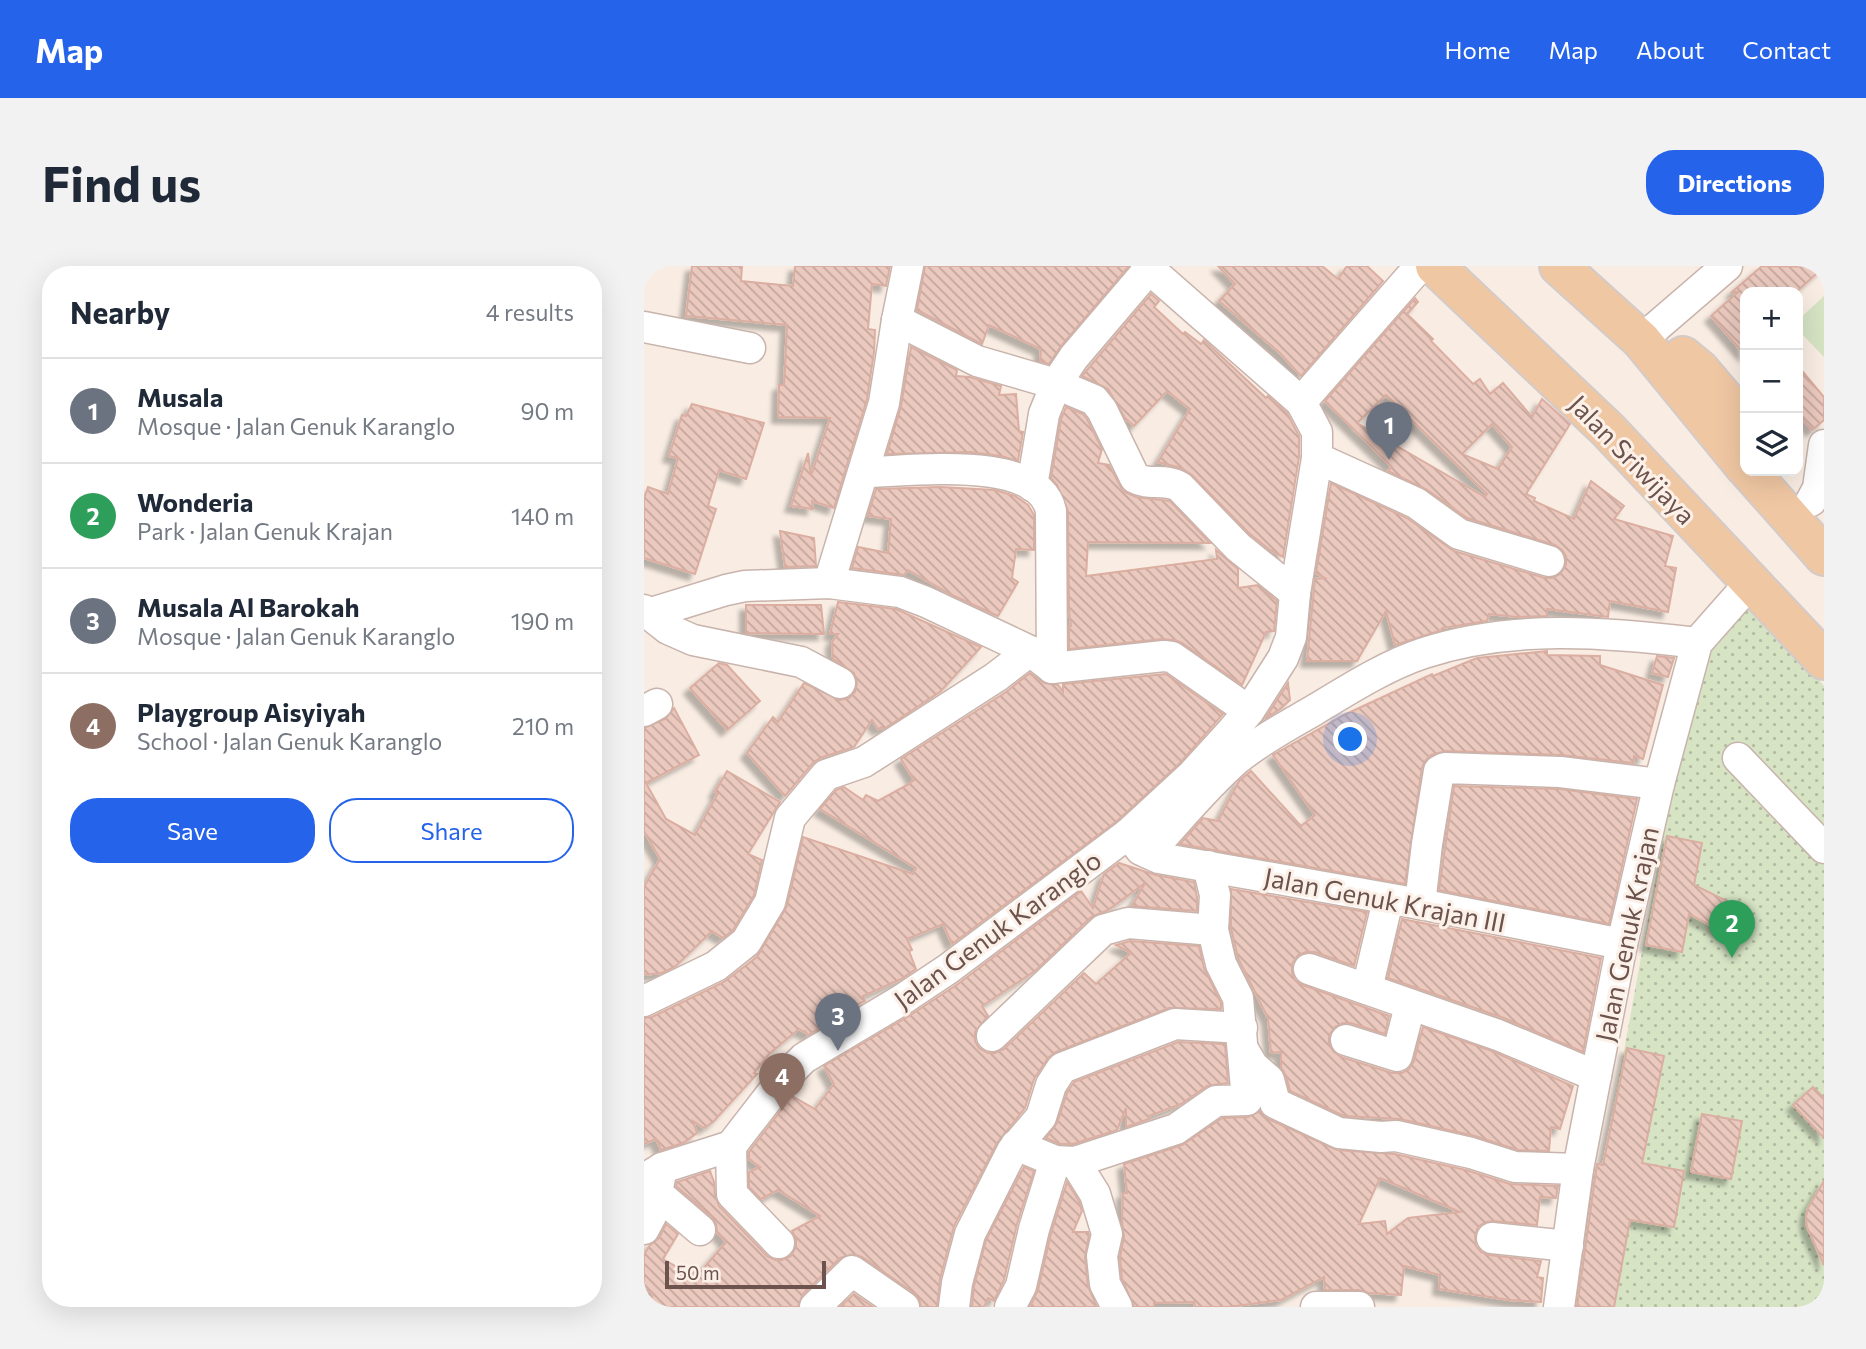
<!DOCTYPE html>
<meta charset="utf-8">
<style>
:root{--surface:#fff;--page:#f2f2f3;--text:#1f2937;--muted:#747a83;--line:#e0e1e3;--accent:#2563eb}
body{margin:0;font-family:Commissioner,sans-serif;background:var(--page);color:var(--text)}
.controls{position:absolute;right:21px;top:21px;display:grid;overflow:hidden;border-radius:14px;box-shadow:0 7px 28px #0002}
.controls button{width:63px;height:63px;display:grid;place-items:center;padding:0;border:0;border-bottom:2px solid var(--line);background:var(--surface);color:var(--text);font:35px sans-serif}
.scale{position:absolute;left:21px;bottom:18px;width:161px;box-sizing:border-box;padding-left:7px;border:4px solid #6d534d;border-top:0;font-size:19px;line-height:24px;white-space:nowrap;color:#6d534d;-webkit-text-stroke:5px #fcf1e9;paint-order:stroke}
.you{position:absolute;left:707px;top:474px;width:24px;height:24px;margin:-18px;border:5px solid #fff;border-radius:50%;background:#1a73e8;box-shadow:0 0 0 10px #1a73e833}
.badge{display:grid;place-items:center;width:46px;height:46px;border-radius:50%;background:var(--accent);color:#fff;font-size:23px;font-weight:700}
.pin{position:absolute;translate:-50% -58px;filter:drop-shadow(0 2px 4px #0008)}
.pin::after{content:'';position:absolute;top:37px;width:24px;height:21px;background:inherit;clip-path:polygon(0 0,100% 0,50% 100%)}
.list{margin:0;padding:0;list-style:none}
h2{display:flex;justify-content:space-between;align-items:center;height:91px;margin:0;padding:0 28px;font-size:30px}
h2 small{font-size:23px;font-weight:400;color:var(--muted)}
.list li{display:grid;grid-template-columns:46px 1fr auto;gap:21px;align-items:center;box-sizing:border-box;height:105px;padding:0 28px;border-top:2px solid var(--line)}
.list b{display:block;font-size:26px;white-space:nowrap}
.list p{margin:0;font-size:23px;white-space:nowrap;color:var(--muted)}
.list em{font-size:23px;font-style:normal;color:var(--muted)}
.actions{display:flex;gap:14px;padding:21px 28px}
.actions a{flex:1;padding:16px 0;border:2px solid var(--accent);border-radius:28px;text-align:center;font-size:24px;color:var(--accent)}
.actions .main{background:var(--accent);color:#fff}
.icon{flex:none;width:38px;height:38px;fill:none;stroke:currentColor;stroke-width:2;stroke-linecap:round;stroke-linejoin:round}
.map{position:relative;flex:none;width:1180px;height:1041px;overflow:hidden;border-radius:28px}
header{display:flex;align-items:center;gap:42px;box-sizing:border-box;height:98px;padding:0 35px;background:var(--accent);color:#fff}
header strong{font-size:33px}
nav{display:flex;gap:38px;margin-inline-start:auto;font-size:24px}
.intro{display:flex;align-items:center;justify-content:space-between;box-sizing:border-box;height:168px;padding:0 42px}
h1{margin:0;font-size:49px}
.button{padding:18px 32px;border-radius:28px;background:var(--accent);color:#fff;font-size:24px;font-weight:700}
main{display:flex;gap:42px;padding:0 42px}
aside{flex:1;background:var(--surface);border-radius:28px;box-shadow:0 7px 28px #0002}
.map>svg:first-child{display:block}
.green{fill:url(#green-dots)}
.pitch{fill:#d6e4c4}
.building{fill:url(#building-back-hatch);stroke:#dbaea1;stroke-width:2;fill-rule:evenodd;filter:url(#shadow)}
.lines{fill:none;stroke-linecap:round;stroke-linejoin:round}
.minor-casing{stroke:#c8b4ac;stroke-width:33}
.major-casing{stroke:#d3cbca;stroke-width:42}
.minor{stroke:#fff;stroke-width:30}
.major{stroke:#f0c7a3;stroke-width:38}
.labels{text-anchor:middle;dominant-baseline:central;stroke-width:6;stroke-linejoin:round;paint-order:stroke}
.street-label{font-size:26px;fill:#6d534d;stroke:#fcf1e9}
</style>
<header>
<strong>Map</strong>
<nav><a>Home</a><a>Map</a><a>About</a><a>Contact</a></nav>
</header>
<div class="intro"><h1>Find us</h1><a class="button">Directions</a></div>
<main>
<aside>
<h2>Nearby<small>4 results</small></h2>
<ul class="list">
<li><span class="badge" style="background:#6b7280">1</span><div><b>Musala</b><p>Mosque · Jalan Genuk Karanglo</p></div><em>90 m</em></li>
<li><span class="badge" style="background:#2e9e5b">2</span><div><b>Wonderia</b><p>Park · Jalan Genuk Krajan</p></div><em>140 m</em></li>
<li><span class="badge" style="background:#6b7280">3</span><div><b>Musala Al Barokah</b><p>Mosque · Jalan Genuk Karanglo</p></div><em>190 m</em></li>
<li><span class="badge" style="background:#8d6e63">4</span><div><b>Playgroup Aisyiyah</b><p>School · Jalan Genuk Karanglo</p></div><em>210 m</em></li>
</ul>
<div class="actions"><a class="main">Save</a><a>Share</a></div>
</aside>
<div class="map">
<svg width="1180" height="1041" viewBox="0 0 1180 1041">
<defs>
<pattern id="green-dots" width="8" height="8" patternUnits="userSpaceOnUse" patternTransform="scale(1.75)"><rect width="8" height="8" fill="#d6e4c4"/><path d="M2 2h.1M6 6h.1" fill="none" stroke="#b2bba1" stroke-width="1.8" stroke-linecap="round"/></pattern>
<pattern id="building-back-hatch" width="6" height="6" patternUnits="userSpaceOnUse" patternTransform="scale(1.75)"><rect width="6" height="6" fill="#ebc9be"/><path d="M-1 5l2 2M0 0l6 6M5-1l2 2" fill="none" stroke="#c3a69d"/></pattern>
<filter id="shadow"><feDropShadow dx="-6" dy="6" stdDeviation="2" flood-color="#0004"/></filter>
</defs>
<rect width="100%" height="100%" fill="#f9ede3"/>
<!-- green -->
<polygon class="green" points="1108,328 1180,420 1180,1041 941,1041 947,965 1053,385"/>
<!-- pitch -->
<polygon class="pitch" points="1180,30 1180,91 1154,64 1154,54"/>
<!-- building -->
<g class="building">
<polygon points="48,0 98,0 97,15 149,20 151,0 246,0 242,20 228,18 224,63 231,64 230,86 223,133 190,242 168,235 169,243 147,240 164,187 167,210 186,152 134,151 135,119 140,119 143,59 42,50"/>
<polygon points="281,0 485,0 417,80 405,98 396,95 397,83 345,59 338,78 273,44"/>
<polygon points="574,0 678,0 694,13 703,0 723,0 739,15 657,110 636,87 575,35 591,18"/>
<polygon points="1118,0 1180,1 1152,26 1101,26 1101,89 1067,50 1094,26 1088,26"/>
<polygon points="507,28 515,35 510,41 539,68 541,66 557,78 560,74 622,132 624,130 643,147 655,170 655,191 639,291 626,284 606,268 548,209 537,202 514,196 546,143 523,125 490,160 481,152 464,123 438,110"/>
<path d="M771,32L774,36L763,48L789,73L787,75L829,118L836,113L846,128L859,117L888,151L898,133L926,158L882,228L891,232L890,235L930,253L947,215L980,240L970,253L1029,270L1021,300L1032,302L1024,346L966,335L964,351L903,343V350L873,351L845,348L843,355L798,362V364L751,379L742,345L713,395H663L671,313L681,312L672,307L687,217L763,252L810,285L901,312H908L916,308L922,299V290L918,284L911,279L823,252L782,223L744,205L748,201L681,135ZM742,129L843,228L841,231L713,157ZM848,158L868,181L854,203L818,188Z"/>
<polygon points="267,81 313,104 312,110 326,111 357,120 355,129 372,128 375,165 379,166 374,195 357,190 326,186 243,188 257,140"/>
<polygon points="1154,100 1180,131 1180,154 1168,164 1154,148"/>
<polygon points="48,138 120,157 102,213 75,204 64,240 72,243 51,308 0,292 0,233 4,221 24,228 34,192 25,190 38,149 42,150"/>
<polygon points="422,141 439,148 443,153 458,183 454,197 465,199 479,225 492,231 526,235 566,277 444,276 442,310 573,293 572,284 594,303 594,322 614,319 633,335 630,365 622,366 598,419 538,377 530,374 518,373 425,383 425,360 427,360 425,344 424,245 413,219 407,212 417,153"/>
<polygon points="296,221 351,224 371,230 384,239 390,249 390,284 372,283 368,312 374,316 354,350 308,329 264,304 260,309 208,302 214,281 244,287 247,253 224,250 232,223"/>
<polygon points="136,265 170,272 172,300 141,301"/>
<polygon points="194,336 252,343 337,381 297,425 240,463 238,461 234,463 228,454 210,481 176,492 169,497 141,530 103,487 129,451 134,456 160,417 196,434 205,432 211,426 213,417 210,407 189,393 188,376 194,368 186,368"/>
<polygon points="102,339 177,339 180,368 102,367"/>
<polygon points="903,385 903,389 956,390 956,399 1019,419 999,493 990,490 989,497 917,489 802,485 787,489 781,495 778,502 761,618 536,578 559,552 574,555 595,515 607,505 657,560 671,549 629,489 700,449 788,408 789,410 833,392"/>
<polygon points="1013,390 1030,392 1024,411 1008,407"/>
<polygon points="75,397 83,399 116,435 83,464 46,422"/>
<polygon points="386,407 400,417 414,419 419,426 419,418 522,408 579,448 536,497 473,555 308,678 299,658 263,673 268,684 265,685 272,703 257,713 219,730 221,735 195,747 196,750 164,769 161,765 160,766 155,763 125,788 110,807 113,808 69,856 60,862 49,855 53,867 39,877 17,884 12,873 0,878 0,752 8,751 80,716 113,691 143,640 159,571 269,608 272,602 176,543 192,524 200,521 219,534 222,529 234,535 265,518 270,514 257,493 362,426"/>
<polygon points="644,417 646,434 636,443 621,453"/>
<polygon points="30,442 55,489 2,517 22,553 51,569 74,527 71,526 83,505 136,536 104,588 118,594 110,629 89,664 79,672 68,665 32,700 18,707 0,709 0,621 16,593 0,565 0,462 21,453"/>
<polygon points="810,520 915,523 993,533 965,658 795,624"/>
<polygon points="1023,570 1058,577 1050,619 1097,642 1083,668 1045,648 1038,686 1002,679"/>
<polygon points="475,597 512,609 550,616 553,631 553,645 488,640 501,617 464,644 447,651 391,705 338,740 344,750 331,766 331,775 335,782 344,787 351,787 360,783 440,707 452,718 487,687 472,679 486,675 555,680 560,702 577,737 577,743 525,742 412,786 404,792 390,813 381,842 353,877 310,960 296,1013 293,1041 277,1041 275,1033 270,1027 218,991 210,988 196,992 159,1028 154,1041 0,1041 10,1028 0,1023 0,989 6,979 15,972 22,958 34,968 19,993 47,1009 50,1006 53,1010 82,976 73,966 72,958 68,951 32,920 33,916 66,905 70,916 71,929 75,940 123,990 131,994 138,994 147,990 152,981 152,972 148,965 176,950 134,924 117,933 105,921 105,906 116,901 105,893 105,886 148,830 171,843 190,818 180,800 265,750 314,718 437,625 449,642 460,608"/>
<polygon points="587,623 723,646 710,700 671,686 662,686 654,689 648,698 648,707 651,714 659,719 745,750 741,768 707,757 699,757 691,761 685,769 685,777 689,785 697,791 748,807 758,807 765,803 770,795 779,761 848,785 929,820 916,863 907,861 905,885 874,884 831,870 756,853 700,850 646,825 642,810 637,801 637,786 627,787 624,752 594,692 587,662"/>
<polygon points="758,653 957,692 939,786 860,752 744,712"/>
<polygon points="534,776 581,778 584,817 563,820 537,838 505,850 505,853 482,861 482,842 473,864 429,878 415,878 402,872 413,857 423,827 430,816"/>
<polygon points="983,782 1020,790 998,897 1040,905 1030,961 986,954 970,1041 933,1041 953,898 959,899"/>
<polygon points="1169,821 1180,832 1180,872 1149,839"/>
<path d="M616,845L624,853L693,884L751,888L822,904L866,918L914,920L912,932L896,931L893,959L850,955L842,956L834,961L831,970L832,980L837,986L845,989L897,995L893,1011L899,1012L897,1036L865,1034L795,1023L796,1009L760,1000L757,1029L725,1027L715,1024H681L680,1011L637,1034L584,1041H551L550,1036L510,1037V1041H490L478,1013L476,991L480,971L478,956L479,927H483L480,898L538,879L578,852L604,851ZM736,912L762,923L816,946L764,952L743,968L741,955L715,958Z"/>
<polygon points="1058,848 1098,855 1087,913 1047,906"/>
<polygon points="380,901 390,905 373,958 360,1014 350,1035 344,1032 340,1041 328,1041 330,1020 342,974"/>
<polygon points="1180,915 1180,999 1163,961 1162,951 1164,942"/>
<polygon points="423,916 435,935 438,945 429,966 444,966 445,969 441,991 444,1020 453,1041 386,1041 394,1024 407,968"/>
<polygon points="210,1028 229,1041 196,1041"/>
</g>
<g class="lines">
<defs>
<g id="minor">
<path d="M253,54L333,95L412,118L450,134L458,144L491,212C505,220 521,212 536,221L594,281L651,327"/>
<polyline points="0,61 106,82"/>
<polyline points="997,74 1083,0"/>
<polyline points="657,136 776,0"/>
<polyline points="673,192 772,237 815,268 905,295"/>
<path d="M221,206C264,206 395,187 407,245L408,402"/>
<polyline points="388,220 400,148 412,118 430,91 505,3"/>
<polyline points="1167,235 1174,222 1180,179"/>
<polyline points="185,317 240,137 253,54 264,0"/>
<polyline points="0,344 24,363 49,374 157,396 196,417"/>
<polyline points="4,348 82,324 101,320 185,317 256,326 282,336 386,385 408,402 520,390 528,391 605,445"/>
<polyline points="0,445 13,438"/>
<polyline points="1094,492 1180,582"/>
<path d="M484,568L497,584L504,587C533,556 560,522 592,494C616,474 645,459 672,443C705,423 743,399 780,387C868,358 963,366 1053,377"/>
<polyline points="504,587 515,592 776,638 978,678"/>
<polyline points="776,638 783,578 795,505 801,502 916,506 1015,518"/>
<polyline points="665,703 854,769 952,810"/>
<polyline points="723,723 744,634"/>
<polyline points="0,735 72,700 102,676 126,636 146,552 182,509 220,496 352,411 386,385"/>
<polyline points="348,770 459,664 484,657 569,664"/>
<polyline points="702,774 753,790 766,740"/>
<polyline points="599,783 609,800 625,814 631,837 695,867 737,871 752,870 827,887 871,901 934,903"/>
<polyline points="372,879 411,895 431,896 532,863 572,835 603,834 594,732 577,698 569,664 571,629 564,600"/>
<polyline points="87,880 88,928 135,977"/>
<polyline points="431,896 451,928 463,968 458,990 461,1018 473,1041"/>
<polyline points="0,913 18,902 87,880 138,814 160,792 256,735 304,703 484,568 548,509 588,465 605,445 639,392 647,371 651,327 673,192 673,166 657,136 502,0"/>
<polyline points="14,928 56,964"/>
<polyline points="0,963 9,946 18,902"/>
<polyline points="848,972 924,980"/>
<polyline points="171,1041 208,1005 260,1041"/>
<polyline points="310,1041 313,1017 326,968 368,885 397,851 407,819 418,802 531,758 598,762"/>
<polyline points="366,1041 377,1020 390,963 411,895"/>
<polyline points="672,1041 715,1041"/>
<polyline points="915,1041 934,903 952,810 978,678 1015,518 1053,377 1106,317"/>
</g>
<g id="major">
<polyline points="791,0 964,164 1180,394"/>
<polyline points="915,0 997,74 1101,201"/>
<polyline points="1039,90 1056,104 1101,157"/>
<polyline points="1105,205 1180,290"/>
</g>
</defs>
<!-- minor casing -->
<use href="#minor" class="minor-casing"/>
<!-- major casing -->
<use href="#major" class="major-casing"/>
<!-- minor -->
<use href="#minor" class="minor"/>
<!-- major -->
<use href="#major" class="major"/>
</g>
<g class="labels">
<!-- street labels -->
<g class="street-label">
<text transform="translate(989 193) rotate(46)">Jalan Sriwijaya</text>
<text transform="translate(741 633) rotate(11)">Jalan Genuk Krajan III</text>
<text transform="translate(353 663) rotate(-36)">Jalan Genuk Karanglo</text>
<text transform="translate(982 668) rotate(-78)">Jalan Genuk Krajan</text>
</g>
</g>
</svg>
<div class="controls">
<button>+</button>
<button>−</button>
<button><svg class="icon" aria-label="layers" viewBox="0 0 24 24"><path d="M12 4l9 5-9 5-9-5zM3 14l9 5 9-5"/></svg></button>
</div>
<div class="scale">50 m</div>
<div class="you"></div>
<div class="pin badge" style="left:745px;top:194px;background:#6b7280">1</div>
<div class="pin badge" style="left:1088px;top:692px;background:#2e9e5b">2</div>
<div class="pin badge" style="left:194px;top:785px;background:#6b7280">3</div>
<div class="pin badge" style="left:138px;top:845px;background:#8d6e63">4</div>
</div>
</main>
